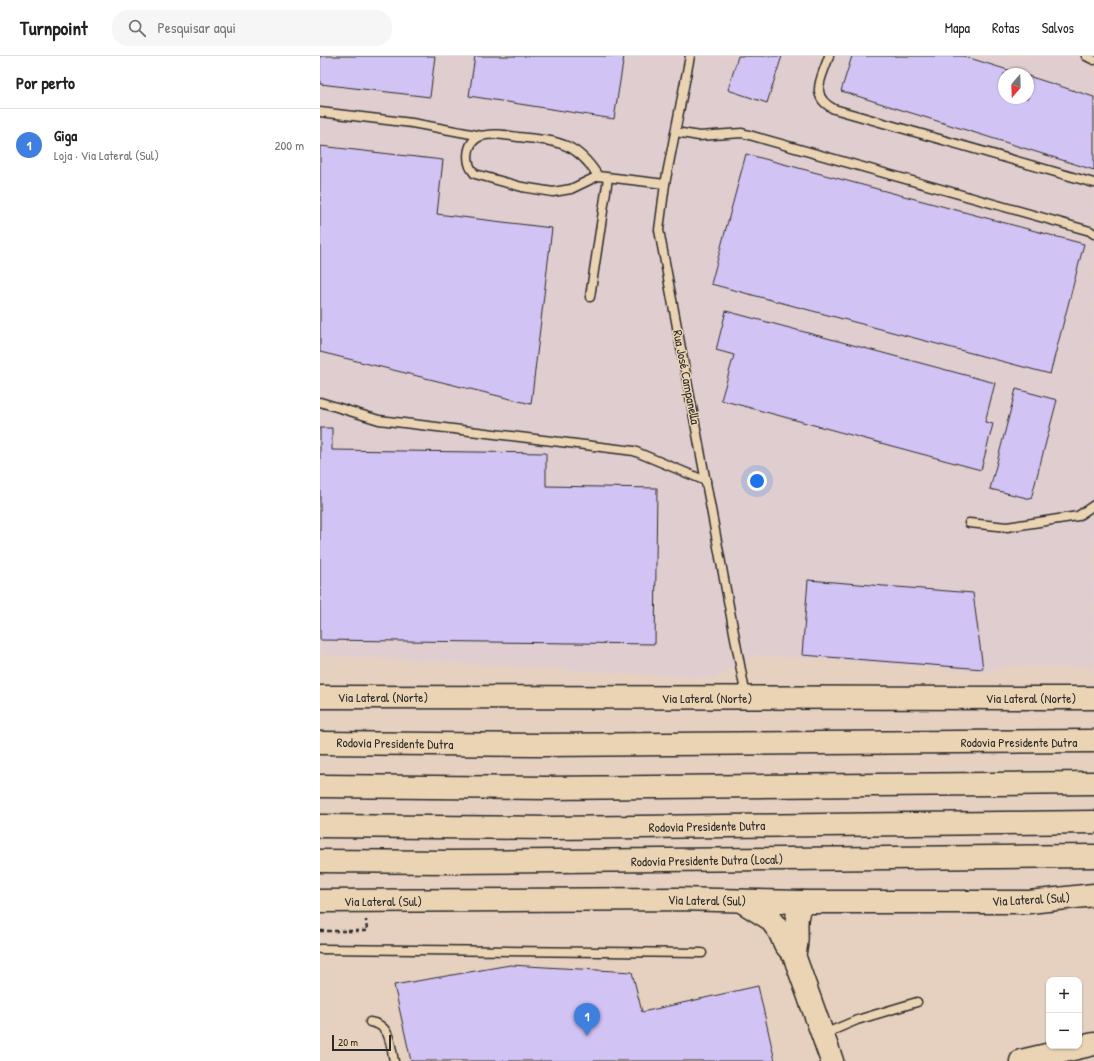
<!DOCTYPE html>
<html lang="pt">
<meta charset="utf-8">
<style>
:root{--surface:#fff;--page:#f6f6f6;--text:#222;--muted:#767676;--line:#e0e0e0;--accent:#2563eb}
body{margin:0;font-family:"Patrick Hand",sans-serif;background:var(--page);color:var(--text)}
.controls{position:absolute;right:12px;bottom:12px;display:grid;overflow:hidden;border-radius:8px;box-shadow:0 1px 3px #0004}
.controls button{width:36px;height:36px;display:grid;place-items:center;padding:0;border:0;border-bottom:1px solid var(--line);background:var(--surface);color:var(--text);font:20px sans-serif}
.compass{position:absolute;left:678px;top:12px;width:36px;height:36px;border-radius:50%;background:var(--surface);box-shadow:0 1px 3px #0004;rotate:199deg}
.scale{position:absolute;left:12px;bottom:10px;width:59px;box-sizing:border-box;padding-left:4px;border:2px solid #2b2b2b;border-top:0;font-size:11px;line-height:14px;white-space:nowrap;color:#2b2b2b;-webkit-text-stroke:3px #ebd4b4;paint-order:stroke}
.you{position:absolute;left:437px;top:425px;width:14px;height:14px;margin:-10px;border:3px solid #fff;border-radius:50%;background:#1a73e8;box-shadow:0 0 0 6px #1a73e833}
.badge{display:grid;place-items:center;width:26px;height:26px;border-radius:50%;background:var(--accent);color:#fff;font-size:13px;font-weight:700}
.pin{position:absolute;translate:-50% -33px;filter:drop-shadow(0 1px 2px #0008)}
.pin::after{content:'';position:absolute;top:21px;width:14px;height:12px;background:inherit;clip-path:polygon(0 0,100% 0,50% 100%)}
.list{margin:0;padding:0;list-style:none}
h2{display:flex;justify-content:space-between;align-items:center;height:52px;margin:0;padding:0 16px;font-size:17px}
h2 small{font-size:13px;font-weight:400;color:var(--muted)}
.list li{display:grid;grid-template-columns:26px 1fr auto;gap:12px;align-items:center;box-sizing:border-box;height:72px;padding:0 16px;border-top:1px solid var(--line)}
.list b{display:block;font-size:15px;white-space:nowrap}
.list p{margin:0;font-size:13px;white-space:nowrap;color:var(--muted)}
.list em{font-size:13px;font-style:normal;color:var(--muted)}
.icon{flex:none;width:22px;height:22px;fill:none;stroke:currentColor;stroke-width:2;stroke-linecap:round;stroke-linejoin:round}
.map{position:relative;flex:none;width:774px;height:1005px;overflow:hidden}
header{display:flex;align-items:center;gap:24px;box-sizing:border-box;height:56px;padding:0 20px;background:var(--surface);border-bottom:1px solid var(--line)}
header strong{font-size:19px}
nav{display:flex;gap:22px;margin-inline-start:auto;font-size:14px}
.search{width:280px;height:36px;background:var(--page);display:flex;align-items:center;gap:10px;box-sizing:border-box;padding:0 14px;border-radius:16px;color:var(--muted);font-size:15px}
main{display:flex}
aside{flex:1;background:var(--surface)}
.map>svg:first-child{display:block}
.built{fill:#e0cdd0;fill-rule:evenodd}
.building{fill:#d1c3f4;stroke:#2b2b2b}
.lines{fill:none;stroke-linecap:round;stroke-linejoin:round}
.lane-casing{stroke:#2b2b2b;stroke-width:11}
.secondary-casing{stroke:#2b2b2b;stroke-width:25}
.highway-casing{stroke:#2b2b2b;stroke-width:25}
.path{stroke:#2b2b2b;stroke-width:2.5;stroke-dasharray:4 3;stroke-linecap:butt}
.lane{stroke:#ebd4b4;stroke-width:8}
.secondary{stroke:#ebd4b4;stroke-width:22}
.highway{stroke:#ebd4b4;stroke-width:22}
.labels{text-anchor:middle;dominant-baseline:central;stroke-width:3;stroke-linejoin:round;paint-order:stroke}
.street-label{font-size:13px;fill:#2b2b2b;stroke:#ebd4b4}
</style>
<header>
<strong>Turnpoint</strong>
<div class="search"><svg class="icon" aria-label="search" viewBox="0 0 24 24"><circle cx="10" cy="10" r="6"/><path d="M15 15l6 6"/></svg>Pesquisar aqui</div>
<nav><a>Mapa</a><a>Rotas</a><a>Salvos</a></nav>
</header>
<main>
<aside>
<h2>Por perto<small></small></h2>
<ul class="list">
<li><span class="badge" style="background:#3f7fe0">1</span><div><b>Giga</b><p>Loja · Via Lateral (Sul)</p></div><em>200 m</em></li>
</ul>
</aside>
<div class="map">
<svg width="774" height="1005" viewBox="0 0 774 1005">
<rect width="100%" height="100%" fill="#e6d1c1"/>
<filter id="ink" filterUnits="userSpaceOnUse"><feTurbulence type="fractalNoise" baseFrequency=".025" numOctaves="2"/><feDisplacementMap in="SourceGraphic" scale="8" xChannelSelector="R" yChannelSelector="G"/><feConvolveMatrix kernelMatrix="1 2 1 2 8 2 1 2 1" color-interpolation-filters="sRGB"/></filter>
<g filter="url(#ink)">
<!-- built -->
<path class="built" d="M0,0H774V611L692,610L666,616L434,599L395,623L0,599ZM684,18H708V42H684Z"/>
<!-- building -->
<g class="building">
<polygon points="0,0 115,0 110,41 0,28"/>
<polygon points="155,0 304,0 294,63 149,40"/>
<polygon points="418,0 462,0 447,47 408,34"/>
<polygon points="532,0 643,0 701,18 684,18 684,42 708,42 708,20 774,41 774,114 521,35"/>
<polygon points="0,90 123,104 117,158 232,172 211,348 0,296"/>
<polygon points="426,98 764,188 730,318 391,228"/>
<polygon points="406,255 675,327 665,366 673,368 661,414 401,344 414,299 396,294"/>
<polygon points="696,333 737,344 711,443 670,433"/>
<polygon points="0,372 12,372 12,394 226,397 226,430 337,432 335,588 0,584"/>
<polygon points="488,524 653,537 663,613 482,599"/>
<polygon points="190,909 312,916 322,956 438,930 455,1005 91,1005 74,929"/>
</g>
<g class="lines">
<defs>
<g id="lane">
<polyline points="370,0 345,128 339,174 426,641"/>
<path d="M509,0C502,22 488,40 514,53L774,127"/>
<polyline points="766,0 774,4"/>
<polyline points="0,56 92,67 162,80"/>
<polyline points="356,76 379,80 422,77 770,175 774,178"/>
<path d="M278,120C256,85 236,85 198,81C185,79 173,77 161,80C145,86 145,108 155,118L202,131L233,136L251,133L278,120L345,128"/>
<polyline points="270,241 288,122"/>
<polyline points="0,346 59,364 314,395 386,425"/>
<polyline points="649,467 687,471 758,460 774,449"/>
<polyline points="0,893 382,897"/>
<path d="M50,966C71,969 70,988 74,1005"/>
<polyline points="504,978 537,964 597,946"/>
</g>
<g id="secondary">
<polyline points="0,641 774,642"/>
<polyline points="0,845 357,843 482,846 709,846 774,839"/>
<polyline points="421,845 450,863 459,875 465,888 474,899 512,1005"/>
<path d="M474,899C481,879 471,867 482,846"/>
<polyline points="701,1005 774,988"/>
</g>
<g id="highway">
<polyline points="0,687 220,689 774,685"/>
<polyline points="0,730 226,732 774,727"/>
<polyline points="0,770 231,772 774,766"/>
<polyline points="0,805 129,806 774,800"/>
</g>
</defs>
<!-- lane casing -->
<use href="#lane" class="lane-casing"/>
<!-- secondary casing -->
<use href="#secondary" class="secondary-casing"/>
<!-- highway casing -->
<use href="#highway" class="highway-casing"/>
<!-- path -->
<polyline class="path" points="0,875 47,875 46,864"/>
<!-- lane -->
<use href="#lane" class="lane"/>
<!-- secondary -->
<use href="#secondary" class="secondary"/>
<!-- highway -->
<use href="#highway" class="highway"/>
</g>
</g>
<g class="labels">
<!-- street labels -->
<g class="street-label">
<text transform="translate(367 321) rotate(79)">Rua José Campanella</text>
<text x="63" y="641">Via Lateral (Norte)</text>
<text x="387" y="642">Via Lateral (Norte)</text>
<text x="711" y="642">Via Lateral (Norte)</text>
<text x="699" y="686">Rodovia Presidente Dutra</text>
<text transform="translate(75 687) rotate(1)">Rodovia Presidente Dutra</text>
<text transform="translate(387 770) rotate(-1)">Rodovia Presidente Dutra</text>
<text transform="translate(387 804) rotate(-1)">Rodovia Presidente Dutra (Local)</text>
<text transform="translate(711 843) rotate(-3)">Via Lateral (Sul)</text>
<text transform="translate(387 844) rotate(1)">Via Lateral (Sul)</text>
<text x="63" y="845">Via Lateral (Sul)</text>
</g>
</g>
</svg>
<div class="controls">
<button>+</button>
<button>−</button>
</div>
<svg class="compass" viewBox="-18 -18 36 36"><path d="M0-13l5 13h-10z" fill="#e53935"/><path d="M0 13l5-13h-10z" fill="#767676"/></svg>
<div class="scale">20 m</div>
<div class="you"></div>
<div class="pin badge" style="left:267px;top:980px;background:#3f7fe0">1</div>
</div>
</main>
